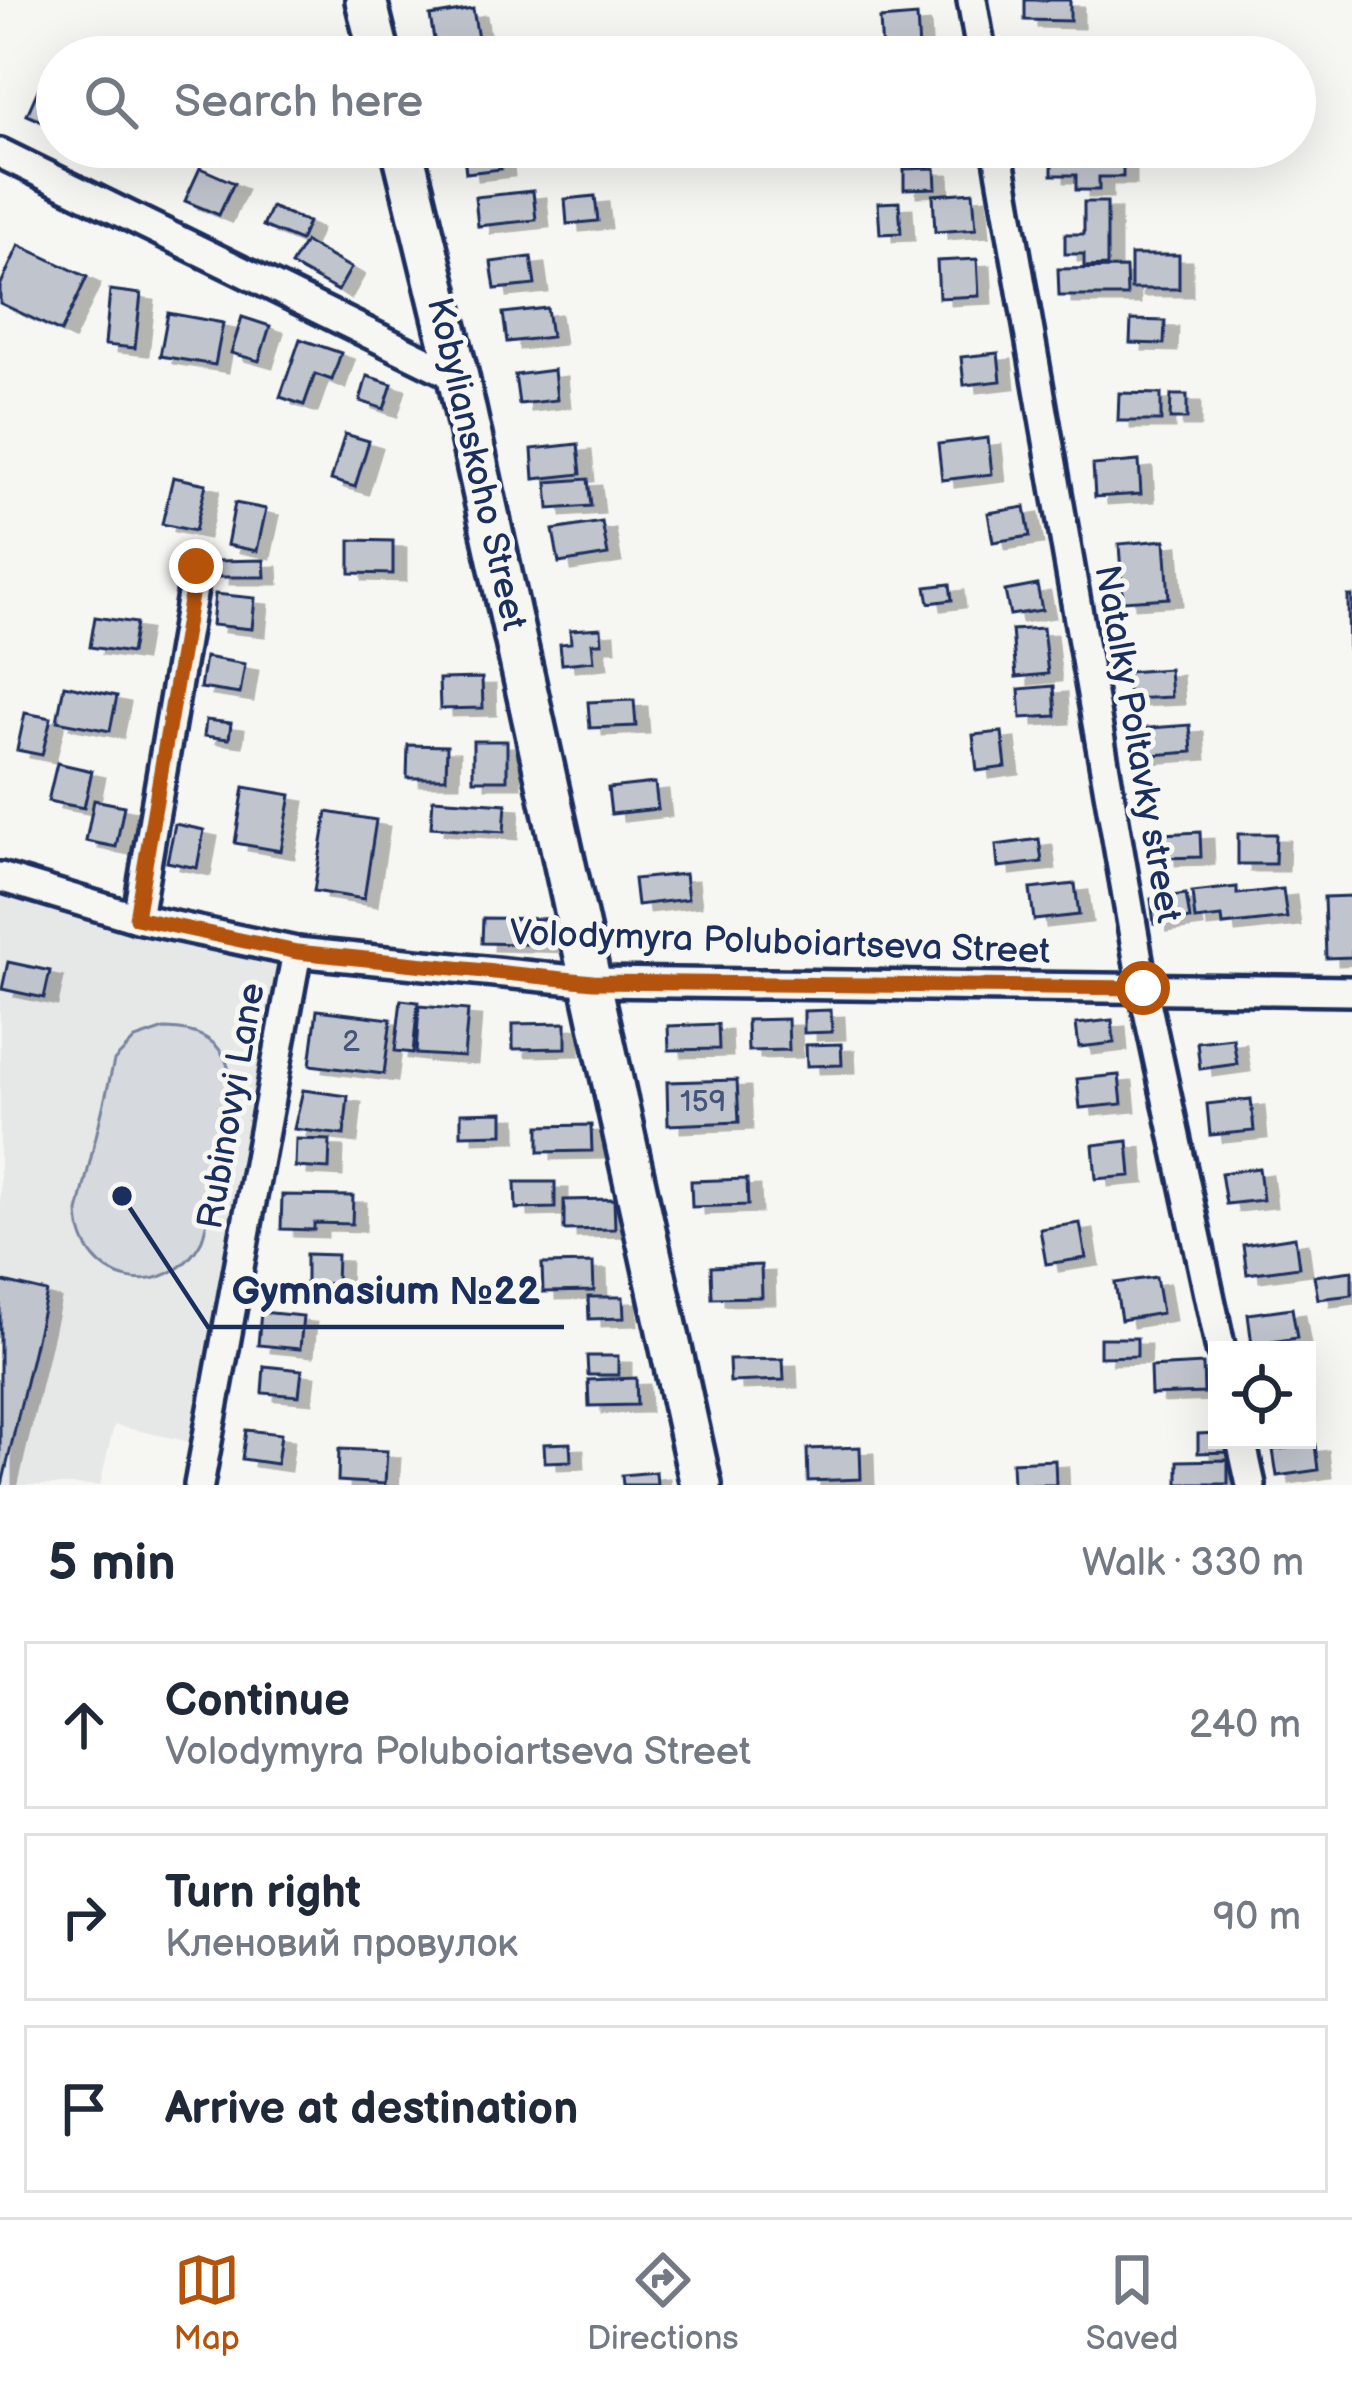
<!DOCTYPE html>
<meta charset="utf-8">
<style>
:root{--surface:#fff;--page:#f2f2f3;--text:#1f2937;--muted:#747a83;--line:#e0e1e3;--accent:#b45309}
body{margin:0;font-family:"Balsamiq Sans",sans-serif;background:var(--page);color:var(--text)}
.controls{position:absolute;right:36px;bottom:36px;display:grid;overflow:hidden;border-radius:0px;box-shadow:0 12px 48px #0002}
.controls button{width:108px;height:108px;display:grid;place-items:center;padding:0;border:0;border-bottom:3px solid var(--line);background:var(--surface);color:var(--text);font:60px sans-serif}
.stop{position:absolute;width:36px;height:36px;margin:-27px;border:9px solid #b45309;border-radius:50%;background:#fff}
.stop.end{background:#b45309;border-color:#fff;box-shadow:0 3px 12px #0008}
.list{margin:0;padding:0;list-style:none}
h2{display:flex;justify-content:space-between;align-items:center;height:156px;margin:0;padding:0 48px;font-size:51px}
h2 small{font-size:39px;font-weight:400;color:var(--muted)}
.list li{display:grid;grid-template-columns:78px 1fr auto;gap:36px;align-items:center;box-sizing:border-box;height:168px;margin:0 24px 24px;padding:0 24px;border:3px solid var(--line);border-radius:0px}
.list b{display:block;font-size:45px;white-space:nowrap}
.list p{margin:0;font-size:39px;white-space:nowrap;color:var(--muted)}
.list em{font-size:39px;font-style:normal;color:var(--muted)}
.icon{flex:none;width:66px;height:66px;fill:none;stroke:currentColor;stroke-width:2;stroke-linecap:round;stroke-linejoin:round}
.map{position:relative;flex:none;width:1352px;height:1485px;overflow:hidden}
.search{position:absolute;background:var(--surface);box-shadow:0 12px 48px #0002;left:36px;right:36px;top:36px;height:132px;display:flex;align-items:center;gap:30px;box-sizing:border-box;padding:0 42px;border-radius:66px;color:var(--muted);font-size:45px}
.sheet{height:732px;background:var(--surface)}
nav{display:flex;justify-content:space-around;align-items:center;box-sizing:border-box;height:168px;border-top:3px solid var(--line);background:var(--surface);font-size:33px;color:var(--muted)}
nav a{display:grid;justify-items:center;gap:6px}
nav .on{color:var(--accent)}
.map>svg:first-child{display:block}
.built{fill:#e6e7e7}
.pitch{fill:#d6d9dd;stroke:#78849e;stroke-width:3}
.building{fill:#c0c4cd;stroke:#1b2f5e;stroke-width:3;filter:url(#shadow)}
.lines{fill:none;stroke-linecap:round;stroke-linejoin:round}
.street-casing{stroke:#1b2f5e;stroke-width:36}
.secondary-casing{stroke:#1b2f5e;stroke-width:48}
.street{stroke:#f6f6f2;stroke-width:27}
.secondary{stroke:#f6f6f2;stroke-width:39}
.route{stroke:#b45309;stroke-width:15}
.labels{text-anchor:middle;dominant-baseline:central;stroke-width:10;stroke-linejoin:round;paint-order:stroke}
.number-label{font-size:30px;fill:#44547a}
.street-label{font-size:36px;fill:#1b2f5e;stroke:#f6f6f2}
.leader{fill:none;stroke:#1b2f5e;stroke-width:4.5}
.callout-dot{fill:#1b2f5e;stroke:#f6f6f2;stroke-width:4.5}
.callout-label{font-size:39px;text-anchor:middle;font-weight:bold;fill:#1b2f5e;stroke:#f6f6f2;stroke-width:10;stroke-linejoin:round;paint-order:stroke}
</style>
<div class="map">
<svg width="1352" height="1485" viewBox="0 0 1352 1485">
<defs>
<filter id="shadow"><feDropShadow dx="13" dy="7" stdDeviation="0" flood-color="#0004"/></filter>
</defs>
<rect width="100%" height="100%" fill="#f6f6f2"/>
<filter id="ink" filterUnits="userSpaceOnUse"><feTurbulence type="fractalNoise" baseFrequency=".00833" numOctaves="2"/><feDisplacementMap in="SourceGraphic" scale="24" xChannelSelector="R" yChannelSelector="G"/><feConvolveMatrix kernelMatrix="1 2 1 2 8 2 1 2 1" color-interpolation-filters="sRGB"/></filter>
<g filter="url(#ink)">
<!-- built -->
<polygon class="built" points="0,892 128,930 287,967 199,1444 114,1425 100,1485 0,1485"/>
<!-- pitch -->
<path class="pitch" d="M164,1029C249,1029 234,1100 221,1156C215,1184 210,1213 202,1240C168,1305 80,1286 78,1212L114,1061L135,1039Z"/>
<!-- building -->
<g class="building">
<polygon points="1025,0 1070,0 1070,21 1025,20"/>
<polygon points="473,9 478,39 435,45 430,16"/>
<polygon points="917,16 919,51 882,53 880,19"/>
<polygon points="41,83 57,90 57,104 48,124 27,115"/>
<polygon points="463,147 499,147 501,169 466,173"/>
<polygon points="1052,149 1123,150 1123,177 1099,177 1099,190 1076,190 1076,175 1052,175"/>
<polygon points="200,168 234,183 219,215 185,201"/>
<polygon points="935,168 936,188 904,189 904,169"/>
<polygon points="533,191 536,220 478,226 475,197"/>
<polygon points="973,192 976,229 935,232 933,195"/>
<polygon points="595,196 598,221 567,224 565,199"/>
<polygon points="899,202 901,233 880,234 878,203"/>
<polygon points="1084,202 1107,202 1107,266 1084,267 1084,254 1065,254 1065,234 1084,234"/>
<polygon points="271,207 308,222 300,241 263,226"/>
<polygon points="305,242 351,268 338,291 291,265"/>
<polygon points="19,245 87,277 61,332 0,303 0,286"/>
<rect x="1131" y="255" width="48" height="34"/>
<polygon points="531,257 535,285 495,289 491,262"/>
<polygon points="977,259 979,296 939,298 937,261"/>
<polygon points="1126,268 1127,296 1059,296 1058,269"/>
<polygon points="110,290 141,294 135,348 105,345"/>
<polygon points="547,308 551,337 507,342 503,313"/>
<polygon points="168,313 223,323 215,365 160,356"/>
<polygon points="242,317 270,326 259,361 231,353"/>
<polygon points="1131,320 1165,321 1164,344 1130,343"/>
<polygon points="300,339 341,353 332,380 315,374 304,405 280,397"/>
<polygon points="998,353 1001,381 964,385 961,357"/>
<polygon points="554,370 557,400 519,404 515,375"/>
<polygon points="367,376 392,384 384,409 360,401"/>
<polygon points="1119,393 1161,394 1161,421 1118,421"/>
<polygon points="1171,395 1187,395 1187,419 1170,419"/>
<polygon points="345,434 369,441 355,487 331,480"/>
<polygon points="988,438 992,474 942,480 938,444"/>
<polygon points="578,444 581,474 534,479 532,449"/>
<polygon points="1139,461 1141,494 1095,497 1093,465"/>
<polygon points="173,477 206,484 195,531 162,524"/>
<polygon points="588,479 591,506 549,509 547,482"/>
<polygon points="235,503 266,509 257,551 227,545"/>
<polygon points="1025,507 1030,536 993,542 988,513"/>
<polygon points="602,522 608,555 559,563 553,530"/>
<polygon points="350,540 393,541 393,574 350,573"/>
<polygon points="1165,540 1169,598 1123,601 1119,544"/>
<polygon points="264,560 265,577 217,577 217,561"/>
<polygon points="950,584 952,600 929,603 926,587"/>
<polygon points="1037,585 1042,610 1010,615 1005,591"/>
<polygon points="215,594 255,598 252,629 212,625"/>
<polygon points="1348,596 1352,596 1352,673 1349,673"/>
<polygon points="95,617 136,623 131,653 90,647"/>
<polygon points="601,628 602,643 592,643 594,661 562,664 560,644 571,643 570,630"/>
<polygon points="1043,628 1048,674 1016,677 1012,630"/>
<polygon points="205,657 245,664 240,694 200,688"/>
<polygon points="1169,669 1171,697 1129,699 1127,672"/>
<polygon points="482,678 483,708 440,709 439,679"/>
<polygon points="64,685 117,696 110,731 57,721"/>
<polygon points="1054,686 1056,716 1021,718 1019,689"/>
<polygon points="634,700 636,726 590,728 588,702"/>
<polygon points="25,713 51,718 42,755 17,750"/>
<polygon points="206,720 231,723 229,739 204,736"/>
<polygon points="1190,725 1192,752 1139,756 1137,729"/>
<polygon points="1002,732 1006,767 977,771 973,735"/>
<rect x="473" y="741" width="34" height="39"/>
<polygon points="408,745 447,746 446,778 407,778"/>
<polygon points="57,763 92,771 84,808 48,801"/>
<polygon points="655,783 658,809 611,814 608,788"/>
<polygon points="244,787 291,795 281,851 235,843"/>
<polygon points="433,799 506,804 504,832 431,827"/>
<polygon points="94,800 124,806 116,847 86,841"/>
<polygon points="327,812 376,820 364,899 314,891"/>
<polygon points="175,824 204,830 197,868 167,862"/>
<polygon points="1200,832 1201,857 1163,858 1162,834"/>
<polygon points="1238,834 1276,834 1275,864 1238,864"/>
<polygon points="1039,839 1042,862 998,867 996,845"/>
<polygon points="685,874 688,899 637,905 634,879"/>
<polygon points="1075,884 1079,915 1034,920 1030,889"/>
<polygon points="1237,887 1237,894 1283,889 1287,918 1223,925 1222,917 1195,920 1192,892"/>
<polygon points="1186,894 1190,919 1154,924 1151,899"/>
<polygon points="1352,896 1352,957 1326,958 1324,897"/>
<polygon points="483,918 558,919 557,945 482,943"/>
<polygon points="8,962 50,971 44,998 2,989"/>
<polygon points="401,1000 418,1002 413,1053 395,1051"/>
<polygon points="419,1006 468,1010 464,1057 416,1054"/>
<polygon points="317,1010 391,1019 384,1074 310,1065"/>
<polygon points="831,1010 832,1032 804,1033 804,1011"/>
<polygon points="788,1019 789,1050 748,1051 747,1020"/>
<polygon points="1112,1020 1114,1043 1079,1047 1076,1024"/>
<polygon points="566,1023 566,1048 513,1049 513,1024"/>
<polygon points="718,1024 719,1049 669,1050 668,1026"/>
<polygon points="1233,1038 1237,1064 1200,1069 1197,1042"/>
<polygon points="841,1044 842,1065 807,1066 806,1045"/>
<polygon points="1119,1075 1122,1104 1080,1108 1077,1079"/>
<polygon points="737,1080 739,1122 668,1125 667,1082"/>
<polygon points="303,1090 348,1096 344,1135 294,1129"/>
<polygon points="1251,1099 1254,1131 1210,1135 1207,1104"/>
<polygon points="503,1112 503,1134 461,1135 461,1113"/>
<polygon points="591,1125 592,1151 539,1152 539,1126"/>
<polygon points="296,1139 330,1140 329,1169 295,1167"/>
<polygon points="1128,1141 1131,1176 1096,1179 1093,1145"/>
<polygon points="1259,1168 1263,1200 1226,1204 1221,1173"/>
<polygon points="747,1179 748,1205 692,1207 691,1181"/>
<polygon points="515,1182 555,1182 555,1208 516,1209"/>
<polygon points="282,1195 353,1196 352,1224 314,1223 314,1230 281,1229"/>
<polygon points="614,1199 615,1229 564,1230 564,1200"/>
<polygon points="1080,1223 1086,1258 1046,1264 1040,1229"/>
<polygon points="1295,1237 1299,1267 1247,1274 1243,1245"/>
<polygon points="306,1254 337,1255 336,1284 306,1283"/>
<polygon points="593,1263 594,1291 543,1292 542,1264"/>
<polygon points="761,1265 762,1297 712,1298 711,1267"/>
<polygon points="1352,1271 1352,1295 1318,1299 1314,1276"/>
<polygon points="1156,1277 1162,1313 1121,1320 1115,1283"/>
<polygon points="0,1281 47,1292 2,1485 0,1485"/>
<polygon points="588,1297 623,1297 624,1318 589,1319"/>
<polygon points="1292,1308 1297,1338 1252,1345 1248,1314"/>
<polygon points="261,1312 303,1316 300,1349 258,1345"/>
<polygon points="1100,1338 1137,1338 1137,1356 1100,1357"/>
<polygon points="587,1356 618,1356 618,1375 588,1375"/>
<polygon points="783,1359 784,1380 730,1382 729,1360"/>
<polygon points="1203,1364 1204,1393 1151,1395 1150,1367"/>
<polygon points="264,1366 302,1370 299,1396 262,1393"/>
<polygon points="636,1378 637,1405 589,1406 588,1380"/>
<polygon points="246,1430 281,1434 277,1464 242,1459"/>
<polygon points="1217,1433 1217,1440 1230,1440 1230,1452 1198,1453 1198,1434"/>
<polygon points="570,1443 571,1461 545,1462 544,1444"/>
<polygon points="1315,1444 1318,1470 1277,1476 1273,1450"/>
<polygon points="860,1447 861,1479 808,1481 807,1449"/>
<polygon points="339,1449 387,1451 385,1484 338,1481"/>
<polygon points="1055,1460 1056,1485 1013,1485 1012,1462"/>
<polygon points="1228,1460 1228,1484 1178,1484 1178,1461"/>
<polygon points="656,1472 657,1485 623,1485 622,1475"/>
</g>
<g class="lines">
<defs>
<g id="street">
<polyline points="972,0 982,57"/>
<polyline points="997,147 1143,988 1221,1350"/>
<polyline points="0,153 458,377"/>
<polyline points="0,877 137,918 297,952 593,982 1352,991"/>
<polyline points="137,918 197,565"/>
<polyline points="1241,1440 1251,1485"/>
<polyline points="199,1485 297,952"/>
</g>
<g id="secondary">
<polyline points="366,0 380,57"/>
<polyline points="402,147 458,377 701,1485"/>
</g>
</defs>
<!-- street casing -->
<use href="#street" class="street-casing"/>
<!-- secondary casing -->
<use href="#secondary" class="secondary-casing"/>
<!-- street -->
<use href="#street" class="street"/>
<!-- secondary -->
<use href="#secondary" class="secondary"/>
</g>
</g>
<g class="lines" filter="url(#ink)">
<!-- route -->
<polyline class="route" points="196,566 136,918 297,952 593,982 1143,988"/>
</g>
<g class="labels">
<!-- number labels -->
<g class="number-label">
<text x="351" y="1042">2</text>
<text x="703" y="1102">159</text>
</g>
<!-- street labels -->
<g class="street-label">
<text transform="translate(476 464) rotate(77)">Kobylianskoho Street</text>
<text transform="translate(1137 744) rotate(80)">Natalky Poltavky street</text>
<text transform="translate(780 943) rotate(2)">Volodymyra Poluboiartseva Street</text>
<text transform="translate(232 1106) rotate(-80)">Rubinovyi Lane</text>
</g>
</g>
<!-- callouts -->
<path class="leader" d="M122 1196L208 1327H564"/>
<circle class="callout-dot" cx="122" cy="1196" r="12"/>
<g class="callout-label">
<text x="386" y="1304">Gymnasium №22</text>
</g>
</svg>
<div class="controls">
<button><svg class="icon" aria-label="locate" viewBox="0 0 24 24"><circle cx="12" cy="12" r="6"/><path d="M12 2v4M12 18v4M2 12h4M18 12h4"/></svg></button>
</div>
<div class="stop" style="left:1143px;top:988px"></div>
<div class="stop end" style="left:196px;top:566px"></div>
<div class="search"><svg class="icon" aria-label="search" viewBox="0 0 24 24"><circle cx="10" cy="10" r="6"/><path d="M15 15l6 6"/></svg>Search here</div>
</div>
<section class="sheet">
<h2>5 min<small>Walk · 330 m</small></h2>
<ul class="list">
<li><svg class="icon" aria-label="ahead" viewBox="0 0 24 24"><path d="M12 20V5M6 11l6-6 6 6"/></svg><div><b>Continue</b><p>Volodymyra Poluboiartseva Street</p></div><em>240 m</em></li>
<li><svg class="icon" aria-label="right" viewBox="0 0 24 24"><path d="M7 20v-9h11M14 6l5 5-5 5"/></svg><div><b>Turn right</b><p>Кленовий провулок</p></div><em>90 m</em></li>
<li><svg class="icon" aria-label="arrive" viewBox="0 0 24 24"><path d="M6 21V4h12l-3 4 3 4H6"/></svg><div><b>Arrive at destination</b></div></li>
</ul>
</section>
<nav>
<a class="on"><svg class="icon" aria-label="map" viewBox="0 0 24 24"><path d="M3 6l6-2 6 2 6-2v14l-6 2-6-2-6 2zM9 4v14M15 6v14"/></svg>Map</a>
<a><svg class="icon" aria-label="directions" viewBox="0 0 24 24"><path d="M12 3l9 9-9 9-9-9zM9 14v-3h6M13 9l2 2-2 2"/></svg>Directions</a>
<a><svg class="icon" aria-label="saved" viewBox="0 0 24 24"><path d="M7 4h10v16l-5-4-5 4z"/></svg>Saved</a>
</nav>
